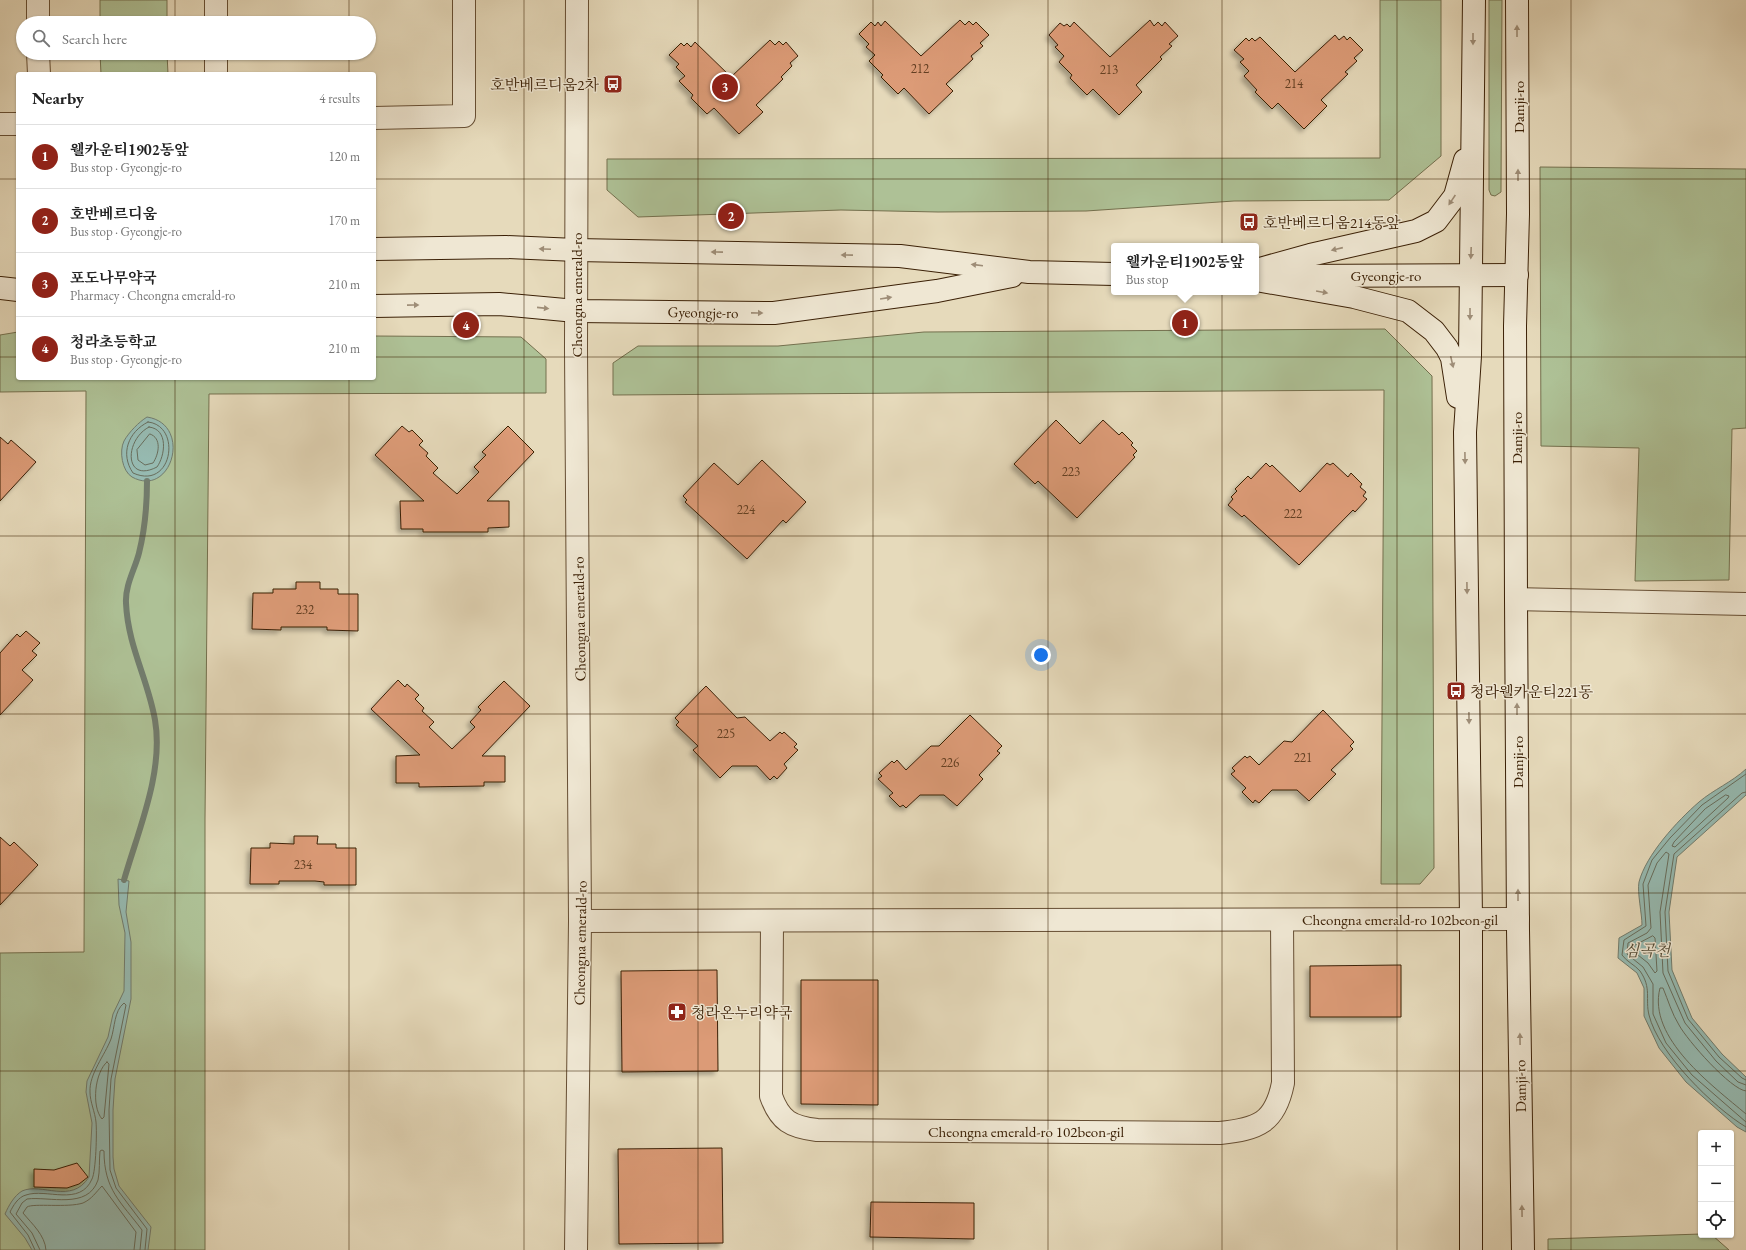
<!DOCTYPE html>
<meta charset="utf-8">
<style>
:root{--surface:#fff;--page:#f2f2f2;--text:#222;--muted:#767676;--line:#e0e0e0;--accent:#8f2418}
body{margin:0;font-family:"EB Garamond","Noto Serif KR",serif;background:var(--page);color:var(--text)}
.controls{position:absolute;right:12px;bottom:12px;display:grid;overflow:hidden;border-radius:4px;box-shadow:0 1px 3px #0004}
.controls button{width:36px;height:36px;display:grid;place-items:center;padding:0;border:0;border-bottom:1px solid var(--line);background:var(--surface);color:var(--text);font:20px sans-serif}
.you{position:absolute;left:1041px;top:655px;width:14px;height:14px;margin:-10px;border:3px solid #fff;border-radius:50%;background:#1a73e8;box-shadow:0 0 0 6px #1a73e833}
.badge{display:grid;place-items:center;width:26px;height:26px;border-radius:50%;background:var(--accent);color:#fff;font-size:13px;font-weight:700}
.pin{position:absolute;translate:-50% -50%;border:2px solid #fff;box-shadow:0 1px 4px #0006}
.popup{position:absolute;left:1111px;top:243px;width:148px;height:52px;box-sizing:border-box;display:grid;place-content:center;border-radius:4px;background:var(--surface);filter:drop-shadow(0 1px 3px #0005);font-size:13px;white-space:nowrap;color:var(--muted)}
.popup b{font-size:15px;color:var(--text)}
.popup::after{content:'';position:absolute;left:50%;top:100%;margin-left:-8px;border:8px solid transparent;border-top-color:var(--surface)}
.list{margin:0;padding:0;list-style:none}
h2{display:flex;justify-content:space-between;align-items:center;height:52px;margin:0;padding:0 16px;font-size:17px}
h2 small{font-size:13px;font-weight:400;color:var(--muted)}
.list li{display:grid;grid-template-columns:26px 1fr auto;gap:12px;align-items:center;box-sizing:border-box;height:64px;padding:0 16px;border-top:1px solid var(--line)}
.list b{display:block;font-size:15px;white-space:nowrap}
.list p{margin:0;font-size:13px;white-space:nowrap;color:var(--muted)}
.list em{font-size:13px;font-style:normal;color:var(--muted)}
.icon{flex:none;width:22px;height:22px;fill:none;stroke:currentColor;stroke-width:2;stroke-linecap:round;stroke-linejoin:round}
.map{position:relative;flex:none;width:1746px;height:1250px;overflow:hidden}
.search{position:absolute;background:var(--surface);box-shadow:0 1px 3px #0004;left:16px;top:16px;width:360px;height:44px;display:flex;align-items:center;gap:10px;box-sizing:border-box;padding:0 14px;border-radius:22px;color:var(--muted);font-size:15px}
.panel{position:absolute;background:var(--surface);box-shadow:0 1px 3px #0004;left:16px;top:72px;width:360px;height:308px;border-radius:4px}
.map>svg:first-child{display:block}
.green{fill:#aec196;stroke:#74704e}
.water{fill:#96bab1;stroke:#727c6d}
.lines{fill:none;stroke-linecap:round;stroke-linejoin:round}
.shore{stroke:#686d5c;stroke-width:1}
.stream{stroke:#727c6d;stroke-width:6}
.building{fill:#dc9b77;stroke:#3b2006;filter:url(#shadow)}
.street-casing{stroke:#664e33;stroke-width:24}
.secondary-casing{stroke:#3b2006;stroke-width:24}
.street{stroke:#efe7d3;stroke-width:22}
.secondary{stroke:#efe7d3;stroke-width:22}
.oneway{fill:#9e8d77}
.grid{fill:none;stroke:#3b2006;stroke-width:1;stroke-opacity:0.55}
.labels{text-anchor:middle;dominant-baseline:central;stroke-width:3;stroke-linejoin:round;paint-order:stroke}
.number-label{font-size:13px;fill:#633f22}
.poi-label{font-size:15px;fill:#3b2006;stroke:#efe7d3;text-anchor:start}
.street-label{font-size:15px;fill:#3b2006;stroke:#efe7d3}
.water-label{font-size:16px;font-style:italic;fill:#564e39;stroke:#efe7d3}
</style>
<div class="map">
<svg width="1746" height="1250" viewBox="0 0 1746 1250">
<defs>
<filter id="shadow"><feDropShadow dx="-3.5" dy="3.5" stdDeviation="2" flood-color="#0004"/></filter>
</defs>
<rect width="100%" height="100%" fill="#e6dabb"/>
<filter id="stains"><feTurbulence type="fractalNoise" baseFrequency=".005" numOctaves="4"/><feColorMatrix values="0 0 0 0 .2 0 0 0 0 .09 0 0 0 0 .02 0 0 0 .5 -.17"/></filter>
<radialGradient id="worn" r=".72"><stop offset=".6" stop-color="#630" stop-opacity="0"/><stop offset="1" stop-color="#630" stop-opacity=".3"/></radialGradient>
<!-- green -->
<g class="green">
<rect x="100" y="0" width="67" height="23"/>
<polygon points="1380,0 1441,0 1441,156 1389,200 1234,201 1086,211 938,212 841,210 638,217 607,190 607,159 1380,158"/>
<polygon points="1489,0 1502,0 1501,189 1501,192 1495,196 1491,195 1489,190"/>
<polygon points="100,53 167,53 168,74 101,74"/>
<polygon points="1540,167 1746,169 1746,428 1732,429 1729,580 1635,581 1639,448 1541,446"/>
<polygon points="1385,329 1432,376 1434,868 1420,884 1381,884 1384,390 613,395 613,363 638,346 778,346 924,332"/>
<polygon points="18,332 18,378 374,378 374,336 521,337 546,359 546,393 209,394 205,819 205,1250 0,1250 0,953 84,952 86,391 0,392 0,335"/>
<polygon points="1701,1234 1712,1235 1729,1250 1548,1250 1548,1239"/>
</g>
<!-- water -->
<g class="water">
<path d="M147,417C193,424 172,499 132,477C122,471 119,451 124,441C129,432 139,422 147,417Z"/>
<path d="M1746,769V795L1677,857L1669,912L1672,970L1692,1018L1722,1054L1746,1077V1132L1737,1127L1686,1082L1659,1048L1644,1016V988L1637,973L1618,958L1619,938L1642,925C1642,914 1637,892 1639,882C1646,855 1677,821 1699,802C1713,790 1732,782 1746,769Z"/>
<path d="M118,879L129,881L126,912L131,942V999L115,1079L113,1110V1157L114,1169L119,1186L151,1227L148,1250H32L25,1238L5,1214C9,1205 14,1196 22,1191C42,1182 71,1205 89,1177L92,1123L86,1092L87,1081L108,1037L113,1014L124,991L125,933L119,905Z"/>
</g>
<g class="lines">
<!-- shore -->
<g class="shore">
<path d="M148,422C182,425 173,491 133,473C120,454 128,432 148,422Z"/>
<path d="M149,427C169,429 165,456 157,467C124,484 124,440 149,427Z"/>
<path d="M150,434C162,438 159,454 153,463L145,465L138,460L137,450Z"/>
<path d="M1746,774L1702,805L1670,838L1652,860L1643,884L1646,926L1624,940L1622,955C1627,962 1635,965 1640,971C1652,988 1645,999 1649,1015C1658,1053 1714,1108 1746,1127"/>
<polyline points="1746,792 1742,793 1674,854 1665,912 1668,971 1688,1019 1719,1057 1742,1078 1746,1080"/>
<polygon points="1726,795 1729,796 1728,798 1675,847 1672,846 1674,842 1705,809"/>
<polygon points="1653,936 1655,938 1657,971 1655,973 1648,963 1633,951 1634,946"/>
<path d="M107,1062L109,1064L104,1117L102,1119C91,1106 95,1072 107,1062Z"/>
<polyline points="1746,1085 1738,1082 1716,1061 1685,1023 1663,973 1660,912 1669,854 1666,852 1657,863 1648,885 1651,928 1647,933 1628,943 1627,954 1643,967 1653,984 1653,1014 1666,1043 1692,1075 1746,1122"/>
<path d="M1746,1091C1731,1090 1687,1040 1679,1025C1672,1014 1668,1000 1663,988H1660C1647,1038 1713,1086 1746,1114"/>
<path d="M35,1250L28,1235L10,1212C13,1206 18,1197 26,1195C46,1188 80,1207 92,1179C96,1171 97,1132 96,1122C95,1112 90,1102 90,1092C89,1074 105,1055 111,1039C115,1027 114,1011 124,1003L126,1005L111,1079L109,1110L110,1170L116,1188L147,1229L145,1250"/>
<path d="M40,1250L32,1233L16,1214L22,1203L27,1199C49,1196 88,1210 98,1180C100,1171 99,1160 100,1151L102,1150L104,1151C104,1190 121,1202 142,1230L140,1250"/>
<path d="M46,1250C45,1235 32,1224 23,1213L27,1207C33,1203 68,1208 83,1203C92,1199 96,1192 102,1186L136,1232L134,1250"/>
</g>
<!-- stream -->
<path class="stream" d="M124,880C138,831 164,772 155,720C148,679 128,647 126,603C125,585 135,569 139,553C145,529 147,505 147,481"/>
</g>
<!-- building -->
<g class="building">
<polygon points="960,20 965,25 969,21 973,25 976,22 989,35 980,43 983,46 971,56 973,59 946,84 953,91 929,114 904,88 898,94 881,77 883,75 869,61 875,55 866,47 869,44 859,34 871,22 875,26 878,22 881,26 885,21 921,56"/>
<polygon points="1150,20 1154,26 1158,22 1162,26 1165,22 1178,36 1169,44 1172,46 1160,57 1162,59 1136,85 1142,92 1119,115 1093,89 1087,95 1070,78 1072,75 1059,62 1064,56 1055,47 1058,45 1049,35 1060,23 1064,26 1067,24 1070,27 1074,22 1110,57"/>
<polygon points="1335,35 1339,40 1344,36 1347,40 1350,37 1363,50 1354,58 1357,61 1345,72 1348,74 1321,100 1327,106 1304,129 1278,103 1272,109 1255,92 1257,90 1244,76 1249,71 1240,62 1244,59 1234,50 1246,38 1249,41 1252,38 1255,41 1260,37 1295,72"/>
<polygon points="770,40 775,45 779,41 783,45 786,42 798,56 790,63 792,66 781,77 783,79 756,105 763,112 739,134 714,108 707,114 691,98 693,95 679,81 685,76 676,67 679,64 669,55 681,43 684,46 687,43 691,47 695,42 731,77"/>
<polygon points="1056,420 1080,444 1103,420 1119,435 1122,432 1133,443 1131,445 1137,451 1133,455 1135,457 1077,518 1038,481 1035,484 1014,464"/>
<polygon points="402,426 409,432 412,430 423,441 419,445 428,453 426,456 438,468 433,473 457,494 479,472 474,467 486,455 482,452 508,426 534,452 487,501 509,501 509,527 488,528 488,532 423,532 423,529 401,529 400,501 424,501 375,455"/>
<polygon points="0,437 8,444 11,440 36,462 0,501"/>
<polygon points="762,460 806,502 786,523 783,520 747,559 685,502 687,500 683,496 714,463 738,485"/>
<polygon points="1266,463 1270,467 1272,465 1300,492 1327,463 1330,465 1333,463 1348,477 1351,473 1362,484 1360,487 1366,492 1363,496 1367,499 1355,512 1353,510 1299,565 1244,515 1242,517 1228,505 1233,499 1231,497 1237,491 1235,489 1248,476 1251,479"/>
<polygon points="296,582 320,582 320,589 338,589 338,594 358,594 358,631 327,630 327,627 281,627 281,630 252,629 253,593 273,593 273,589 296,589"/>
<polygon points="26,631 40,643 32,651 37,655 22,670 33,680 0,715 0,653 17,634 20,637"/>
<polygon points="398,680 405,687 407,684 419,695 415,699 424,708 422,711 434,722 429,727 452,749 475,727 470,722 481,710 478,707 504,681 530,706 482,756 505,756 505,782 484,782 484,786 419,787 419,783 396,783 396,756 420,755 371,709"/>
<polygon points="706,686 737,718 745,717 770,741 780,732 782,734 784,732 797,744 794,747 798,750 784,764 787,768 777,779 774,776 770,780 757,766 732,766 720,778 693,750 698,746 676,725 679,722 675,718"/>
<polygon points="1323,710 1354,742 1350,746 1353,749 1331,770 1336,774 1309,801 1297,790 1272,790 1259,803 1255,800 1253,803 1242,792 1246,788 1231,774 1235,771 1232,768 1245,756 1247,758 1250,756 1259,765 1284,741 1292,742"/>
<polygon points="970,715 1002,746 997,751 1000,753 979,775 983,779 957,806 944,795 920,795 906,808 903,805 900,807 889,796 893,793 878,779 882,776 879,773 892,761 894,763 897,760 906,770 931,746 939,746"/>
<polygon points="294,836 318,836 317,844 336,844 336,848 356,848 356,885 324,885 324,882 315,881 279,881 279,884 250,884 251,848 270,848 270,843 294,844"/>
<polygon points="0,837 10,846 14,842 38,865 0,905"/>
<polygon points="1401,965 1401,1017 1310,1017 1310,966"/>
<polygon points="717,970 718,1071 622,1072 621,971"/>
<polygon points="801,980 878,980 878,1105 801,1104"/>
<polygon points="722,1148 723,1243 619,1244 618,1149"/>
<polygon points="77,1163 88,1177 79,1184 67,1188 34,1187 34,1169 54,1170"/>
<polygon points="871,1202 974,1203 974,1239 870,1237"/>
</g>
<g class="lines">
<defs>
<g id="street">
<polyline points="38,0 38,23"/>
<polyline points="216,0 216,23"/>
<polyline points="38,53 39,74"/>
<polyline points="216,53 216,74"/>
<polyline points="374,118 464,116 464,0"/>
<polyline points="0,124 18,124"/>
<polyline points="1516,599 1746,604"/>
<polyline points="580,921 1518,919"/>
<path d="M772,921L771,1096C780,1121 791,1127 817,1130L1220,1133C1258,1129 1275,1123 1283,1083L1282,920"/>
<polyline points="576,1250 580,921 576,349 577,0"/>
</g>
<g id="secondary">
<polyline points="1517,0 1518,214 1515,326 1516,599 1518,930 1523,1250"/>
<polyline points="374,249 506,247 576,250 900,256 1029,272 1114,274"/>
<polyline points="1256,270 1310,255 1416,231 1436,221 1455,196 1465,160"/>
<polyline points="1290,276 1517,275"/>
<polyline points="1256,280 1354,297 1408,311 1434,331 1447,348 1452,358 1458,397"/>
<polyline points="0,288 18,290"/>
<polyline points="374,306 499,304 576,311 774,313 937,291 1012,276"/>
<polyline points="1471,1250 1471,919 1465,432 1470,356 1474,0"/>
</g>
</defs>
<!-- street casing -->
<use href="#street" class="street-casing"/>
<!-- secondary casing -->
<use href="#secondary" class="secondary-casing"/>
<!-- street -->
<use href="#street" class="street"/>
<!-- secondary -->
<use href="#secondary" class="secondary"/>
</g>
<!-- one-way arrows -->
<defs><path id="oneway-solid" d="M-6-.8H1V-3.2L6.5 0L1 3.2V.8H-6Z"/></defs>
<g class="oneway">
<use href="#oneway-solid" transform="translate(1517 31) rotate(-90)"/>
<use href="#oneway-solid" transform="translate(1473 39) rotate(90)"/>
<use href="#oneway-solid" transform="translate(1518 175) rotate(-90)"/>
<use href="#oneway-solid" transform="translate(1452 200) rotate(124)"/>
<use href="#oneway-solid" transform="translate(545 249) rotate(-177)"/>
<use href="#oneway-solid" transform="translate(1337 249) rotate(167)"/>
<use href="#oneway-solid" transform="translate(717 252) rotate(-179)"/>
<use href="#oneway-solid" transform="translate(1471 253) rotate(92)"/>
<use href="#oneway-solid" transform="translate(847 255) rotate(-179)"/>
<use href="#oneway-solid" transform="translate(977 265) rotate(-173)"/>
<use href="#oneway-solid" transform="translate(1322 292) rotate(10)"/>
<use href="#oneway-solid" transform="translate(886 298) rotate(-9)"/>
<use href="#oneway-solid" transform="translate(413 305) rotate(-1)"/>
<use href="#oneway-solid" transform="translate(543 308) rotate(6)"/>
<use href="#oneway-solid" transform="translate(757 313) rotate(1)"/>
<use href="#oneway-solid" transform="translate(1470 314) rotate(90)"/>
<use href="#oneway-solid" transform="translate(1452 362) rotate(77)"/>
<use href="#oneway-solid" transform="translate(1465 458) rotate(89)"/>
<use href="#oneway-solid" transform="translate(1467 588) rotate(89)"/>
<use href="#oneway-solid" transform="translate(1517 709) rotate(-90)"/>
<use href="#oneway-solid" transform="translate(1469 718) rotate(89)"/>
<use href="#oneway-solid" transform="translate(1518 895) rotate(-90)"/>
<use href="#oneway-solid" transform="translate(1520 1039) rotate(-91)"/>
<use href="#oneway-solid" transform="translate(1522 1211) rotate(-91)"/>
</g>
<!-- grid -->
<path class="grid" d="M175,0V23M349,0V23M524,0V1250M698,0V1250M873,0V1250M1048,0V1250M1222,0V1250M1397,0V1250M1571,0V1250M175,53V74M349,53V74M0,179H18M374,179H1746M0,357H18M374,357H1746M175,378V1250M349,378V1250M0,536H1746M0,714H1746M0,893H1746M0,1071H1746"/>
<!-- icons -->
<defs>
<symbol id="bus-square" viewBox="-11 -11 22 22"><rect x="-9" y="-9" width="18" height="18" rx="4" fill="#8f2418" stroke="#efe7d3"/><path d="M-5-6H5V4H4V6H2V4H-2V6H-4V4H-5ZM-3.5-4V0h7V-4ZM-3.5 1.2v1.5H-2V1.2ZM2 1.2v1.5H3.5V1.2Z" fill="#fff"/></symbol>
<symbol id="pharmacy-square" viewBox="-11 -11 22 22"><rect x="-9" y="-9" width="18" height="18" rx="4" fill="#8f2418" stroke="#efe7d3"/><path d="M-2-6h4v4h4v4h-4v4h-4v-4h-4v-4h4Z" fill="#fff"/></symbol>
</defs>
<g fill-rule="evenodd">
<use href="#bus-square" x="602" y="73" width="22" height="22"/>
<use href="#bus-square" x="1238" y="211" width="22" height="22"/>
<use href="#bus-square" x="1445" y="680" width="22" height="22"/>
<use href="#pharmacy-square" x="666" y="1001" width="22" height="22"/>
</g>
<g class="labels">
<!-- number labels -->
<g class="number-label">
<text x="920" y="68">212</text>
<text x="1109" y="69">213</text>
<text x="1294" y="83">214</text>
<text x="1071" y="471">223</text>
<text x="746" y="509">224</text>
<text x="1293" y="513">222</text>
<text x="305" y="609">232</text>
<text x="726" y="733">225</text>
<text x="1303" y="757">221</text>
<text x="950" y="762">226</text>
<text x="303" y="864">234</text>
</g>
<!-- poi labels -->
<g class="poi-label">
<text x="599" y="84" text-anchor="end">호반베르디움2차</text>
<text x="1263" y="222">호반베르디움214동앞</text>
<text x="1470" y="691">청라웰카운티221동</text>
<text x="691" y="1012">청라온누리약국</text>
</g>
<!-- street labels -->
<g class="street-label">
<text transform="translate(1518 107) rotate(-90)">Damji-ro</text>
<text x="1386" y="275">Gyeongje-ro</text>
<text transform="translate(576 295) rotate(-90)">Cheongna emerald-ro</text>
<text transform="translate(703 312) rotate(1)">Gyeongje-ro</text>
<text transform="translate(1516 438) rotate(-90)">Damji-ro</text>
<text transform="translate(579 619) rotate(-91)">Cheongna emerald-ro</text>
<text transform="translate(1517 762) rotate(-90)">Damji-ro</text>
<text x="1400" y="919">Cheongna emerald-ro 102beon-gil</text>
<text transform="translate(580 943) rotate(-89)">Cheongna emerald-ro</text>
<text transform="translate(1520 1086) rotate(-91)">Damji-ro</text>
<text x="1026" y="1131">Cheongna emerald-ro 102beon-gil</text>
</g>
<!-- water labels -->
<g class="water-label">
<text x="1647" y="950">심곡천</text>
</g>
</g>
<rect width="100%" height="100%" filter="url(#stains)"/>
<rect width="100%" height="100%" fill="url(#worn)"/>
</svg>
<div class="controls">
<button>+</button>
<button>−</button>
<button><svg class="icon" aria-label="locate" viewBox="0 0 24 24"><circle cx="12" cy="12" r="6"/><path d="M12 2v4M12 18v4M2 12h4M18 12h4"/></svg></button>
</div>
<div class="you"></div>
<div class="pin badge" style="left:1185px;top:323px">1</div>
<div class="popup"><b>웰카운티1902동앞</b>Bus stop</div>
<div class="pin badge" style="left:731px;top:216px">2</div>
<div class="pin badge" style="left:725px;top:87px">3</div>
<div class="pin badge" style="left:466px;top:325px">4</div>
<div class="search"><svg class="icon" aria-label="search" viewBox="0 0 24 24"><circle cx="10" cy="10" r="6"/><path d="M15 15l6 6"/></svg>Search here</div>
<section class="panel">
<h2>Nearby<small>4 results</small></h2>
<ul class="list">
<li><span class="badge">1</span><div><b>웰카운티1902동앞</b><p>Bus stop · Gyeongje-ro</p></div><em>120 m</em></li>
<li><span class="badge">2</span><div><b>호반베르디움</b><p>Bus stop · Gyeongje-ro</p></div><em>170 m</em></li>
<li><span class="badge">3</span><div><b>포도나무약국</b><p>Pharmacy · Cheongna emerald-ro</p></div><em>210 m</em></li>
<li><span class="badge">4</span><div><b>청라초등학교</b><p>Bus stop · Gyeongje-ro</p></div><em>210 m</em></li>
</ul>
</section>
</div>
